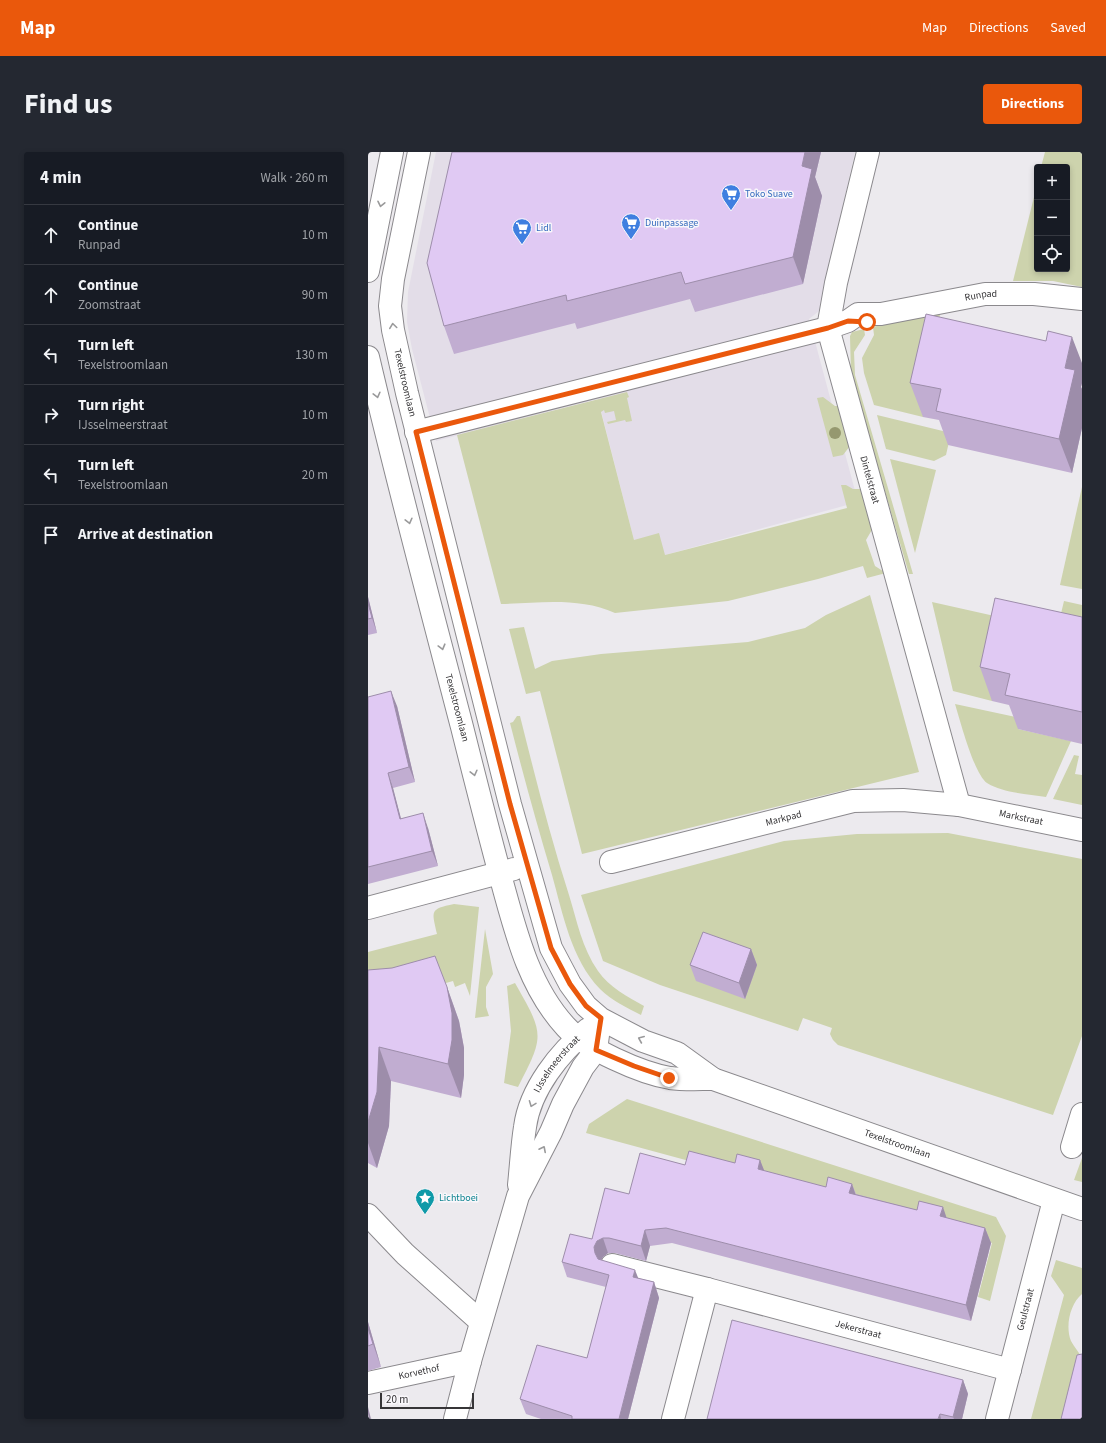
<!DOCTYPE html>
<meta charset="utf-8">
<style>
:root{--surface:#171b24;--page:#242831;--text:#f1f3f6;--muted:#9ea1a6;--line:#363941;--accent:#ea580c}
body{margin:0;font-family:"Source Sans 3",sans-serif;background:var(--page);color:var(--text)}
.controls{position:absolute;right:12px;top:12px;display:grid;overflow:hidden;border-radius:4px;box-shadow:0 2px 6px #0003}
.controls button{width:36px;height:36px;display:grid;place-items:center;padding:0;border:0;border-bottom:1px solid var(--line);background:var(--surface);color:var(--text);font:20px sans-serif}
.scale{position:absolute;left:12px;bottom:10px;width:94px;box-sizing:border-box;padding-left:4px;border:2px solid #363537;border-top:0;font-size:11px;line-height:14px;white-space:nowrap;color:#363537;-webkit-text-stroke:3px #f9f7fb;paint-order:stroke}
.stop{position:absolute;width:12px;height:12px;margin:-9px;border:3px solid #ea580c;border-radius:50%;background:#fff}
.stop.end{background:#ea580c;border-color:#fff;box-shadow:0 1px 4px #0008}
.list{margin:0;padding:0;list-style:none}
h2{display:flex;justify-content:space-between;align-items:center;height:52px;margin:0;padding:0 16px;font-size:17px}
h2 small{font-size:13px;font-weight:400;color:var(--muted)}
.list li{display:grid;grid-template-columns:26px 1fr auto;gap:12px;align-items:center;box-sizing:border-box;height:60px;padding:0 16px;border-top:1px solid var(--line)}
.list b{display:block;font-size:15px;white-space:nowrap}
.list p{margin:0;font-size:13px;white-space:nowrap;color:var(--muted)}
.list em{font-size:13px;font-style:normal;color:var(--muted)}
.icon{flex:none;width:22px;height:22px;fill:none;stroke:currentColor;stroke-width:2;stroke-linecap:round;stroke-linejoin:round}
.map{position:relative;flex:none;width:714px;height:1267px;overflow:hidden;border-radius:4px}
header{display:flex;align-items:center;gap:24px;box-sizing:border-box;height:56px;padding:0 20px;background:var(--accent);color:#fff}
header strong{font-size:19px}
nav{display:flex;gap:22px;margin-inline-start:auto;font-size:14px}
.intro{display:flex;align-items:center;justify-content:space-between;box-sizing:border-box;height:96px;padding:0 24px}
h1{margin:0;font-size:28px}
.button{padding:10px 18px;border-radius:4px;background:var(--accent);color:#fff;font-size:14px;font-weight:700}
main{display:flex;gap:24px;padding:0 24px}
aside{flex:1;background:var(--surface);border-radius:4px;box-shadow:0 2px 6px #0003}
.map>svg:first-child{display:block}
.built{fill:#e3dde8}
.green{fill:#cdd3ad}
.lines{fill:none;stroke-linecap:round;stroke-linejoin:round}
.minor-casing{stroke:#8b898d;stroke-width:24}
.minor{stroke:#fff;stroke-width:22}
.tree{fill:#95986f}
.wall{fill:#c1add1}
.shaded-wall{fill:#9d8daa}
.building{fill:#e0c9f3;stroke:#9d8daa}
.oneway{stroke:#9a9a9b}
.route{stroke:#ea580c;stroke-width:5}
.labels{text-anchor:middle;dominant-baseline:central;stroke-width:3;stroke-linejoin:round;paint-order:stroke}
.shop-label{font-size:10px;fill:#366cbe;stroke:#f9f7fb;text-anchor:start}
.street-label{font-size:10px;fill:#363537;stroke:#f9f7fb}
.culture-label{font-size:10px;fill:#0d838f;stroke:#f9f7fb;text-anchor:start}
</style>
<header>
<strong>Map</strong>
<nav><a>Map</a><a>Directions</a><a>Saved</a></nav>
</header>
<div class="intro"><h1>Find us</h1><a class="button">Directions</a></div>
<main>
<aside>
<h2>4 min<small>Walk · 260 m</small></h2>
<ul class="list">
<li><svg class="icon" aria-label="ahead" viewBox="0 0 24 24"><path d="M12 20V5M6 11l6-6 6 6"/></svg><div><b>Continue</b><p>Runpad</p></div><em>10 m</em></li>
<li><svg class="icon" aria-label="ahead" viewBox="0 0 24 24"><path d="M12 20V5M6 11l6-6 6 6"/></svg><div><b>Continue</b><p>Zoomstraat</p></div><em>90 m</em></li>
<li><svg class="icon" aria-label="left" viewBox="0 0 24 24"><path d="M17 20v-9H6M10 6l-5 5 5 5"/></svg><div><b>Turn left</b><p>Texelstroomlaan</p></div><em>130 m</em></li>
<li><svg class="icon" aria-label="right" viewBox="0 0 24 24"><path d="M7 20v-9h11M14 6l5 5-5 5"/></svg><div><b>Turn right</b><p>IJsselmeerstraat</p></div><em>10 m</em></li>
<li><svg class="icon" aria-label="left" viewBox="0 0 24 24"><path d="M17 20v-9H6M10 6l-5 5 5 5"/></svg><div><b>Turn left</b><p>Texelstroomlaan</p></div><em>20 m</em></li>
<li><svg class="icon" aria-label="arrive" viewBox="0 0 24 24"><path d="M6 21V4h12l-3 4 3 4H6"/></svg><div><b>Arrive at destination</b></div></li>
</ul>
</aside>
<div class="map">
<svg width="714" height="1267" viewBox="0 0 714 1267">
<rect width="100%" height="100%" fill="#eceaee"/>
<!-- built -->
<polygon class="built" points="68,0 487,0 451,159 441,167 490,350 297,403 266,388 230,247 68,289 44,197 39,170 40,140"/>
<!-- green -->
<g class="green">
<polygon points="677,0 714,0 714,135 685,129 645,129 669,33 669,117 699,117 699,15 673,15"/>
<polygon points="572,160 570,196 555,265 506,253 496,221 494,206 506,183 505,175 547,164"/>
<polygon points="496,177 497,183 486,200 487,223 545,422 541,422 483,223 482,184 484,180"/>
<path d="M259,240L261,245L259,246L264,269L258,270L257,268L240,272L239,270L248,268L246,259L237,261L236,258L233,260L266,388L291,381L297,403L479,356L473,333H478L485,337H493L505,376L498,388L507,414L518,421L499,426L495,414L450,427L360,449L247,461C211,445 172,451 133,452L89,283Z"/>
<polygon points="455,245 467,254 470,254 482,294 475,303 465,305 449,246"/>
<polygon points="509,263 583,281 578,303 566,309 518,297"/>
<polygon points="522,307 568,318 547,401"/>
<polygon points="714,335 714,437 692,433"/>
<polygon points="502,443 551,620 214,702 172,539 158,542 141,477 156,475 167,517 184,509 233,502 380,490 437,476 458,463"/>
<polygon points="696,449 714,453 714,497 624,549 585,539 564,450 689,478"/>
<path d="M587,552L652,566L650,577L703,589L678,645C660,642 635,641 619,631C606,622 592,568 587,552Z"/>
<path d="M149,564H152C167,624 182,684 201,743C209,769 214,796 230,819C241,835 260,845 276,854L273,863C259,856 243,848 232,837C203,807 195,762 184,723C169,673 155,622 142,571L145,570Z"/>
<polygon points="706,603 711,604 707,622 714,623 714,653 685,647"/>
<polygon points="580,681 714,707 714,884 685,963 470,893 465,888 462,882 464,876 435,866 430,879 292,833 235,809 213,743 416,689 489,682"/>
<path d="M86,752L111,755L102,844L97,831L87,835L85,829L0,853V800L69,782C64,759 61,757 86,752Z"/>
<polygon points="117,777 125,822 118,835 118,855 121,864 107,866"/>
<path d="M147,831C176,882 177,883 150,935L136,931L143,879L139,834Z"/>
<polygon points="259,947 628,1065 638,1084 622,1149 610,1145 624,1091 218,981 221,972"/>
<polygon points="714,1006 714,1030 706,1028"/>
<path d="M688,1108L714,1116V1142C702,1152 697,1174 703,1189C706,1195 711,1200 714,1206L696,1267H663L696,1143L683,1124Z"/>
</g>
<g class="lines">
<defs>
<g id="minor">
<path id="s1" d="M51,0L25,127L22,154L25,178L39,241L142,652L183,796L202,832L218,854L233,867L275,889L309,901L345,927L714,1057"/>
<path id="s2" d="M500,0L468,131L460,176L591,653"/>
<polyline points="0,119 24,0"/>
<path id="s3" d="M0,205C29,329 62,452 94,575C107,627 120,678 134,730C148,781 161,835 198,875C218,897 273,921 302,926C316,928 331,927 345,927"/>
<path id="s4" d="M48,280L460,176L480,169L490,162H513L617,142H666L714,147"/>
<path id="s5" d="M243,710L485,649L535,648L591,653L714,678"/>
<polyline points="0,756 146,717"/>
<polyline points="704,995 714,962"/>
<path id="s6" d="M151,1033C153,1014 154,994 157,975C162,937 192,900 220,877"/>
<polyline points="0,1063 37,1102 113,1170"/>
<polyline points="244,1113 339,1137"/>
<path id="s7" d="M0,1231L102,1209"/>
<polyline points="87,1267 102,1209 150,1044 183,980 195,952 215,915 228,898 230,883"/>
<path id="s8" d="M305,1267L339,1137L642,1218"/>
<path id="s9" d="M629,1267L686,1048"/>
</g>
</defs>
<!-- minor casing -->
<use href="#minor" class="minor-casing"/>
<!-- minor -->
<use href="#minor" class="minor"/>
</g>
<!-- trees -->
<circle class="tree" cx="467" cy="281" r="6"/>
<!-- wall -->
<g class="wall">
<polygon points="84,0 453,0 447,25 454,44 435,132 327,160 322,147 209,177 207,171 86,202 76,174"/>
<polygon points="714,211 714,231 713,235 714,237 714,276 704,321 580,293 571,268 555,265 542,231"/>
<polygon points="0,445 9,481 0,483"/>
<polygon points="714,465 714,592 650,577 641,553 624,549 612,515"/>
<polygon points="0,545 29,554 47,630 25,636 33,667 60,676 70,714 0,732"/>
<polygon points="383,797 389,813 377,847 328,829 322,813"/>
<polygon points="0,818 79,835 91,869 96,896 96,923 93,946 23,929 21,974 9,1016 0,1011"/>
<polygon points="392,1008 396,1019 458,1035 484,1032 488,1042 617,1076 623,1091 603,1169 304,1091 282,1094 278,1109 247,1101 240,1101 235,1105 233,1108 270,1126 286,1130 291,1146 260,1267 173,1267 158,1262 152,1247 219,1206 238,1135 199,1125 194,1110 224,1087 261,1042 317,1013 367,1011"/>
<polygon points="0,1170 13,1215 0,1219"/>
<polygon points="595,1228 600,1242 594,1267 339,1267"/>
</g>
<!-- shaded-wall -->
<g class="shaded-wall">
<polygon points="437,0 453,0 447,25 454,44 435,132 425,105 434,14"/>
<polygon points="704,185 714,211 714,231 713,235 714,237 714,276 704,321 691,287 697,216"/>
<polygon points="0,445 9,481 4,466 0,451"/>
<polygon points="23,539 29,554 47,630 41,615"/>
<polygon points="20,621 25,636 37,682 32,667"/>
<polygon points="55,661 60,676 70,714 64,699"/>
<polygon points="383,797 389,813 377,847 371,831"/>
<polygon points="79,835 91,869 96,896 96,923 93,946 80,912"/>
<polygon points="11,895 23,929 21,974 9,1016 0,991 0,970"/>
<polygon points="392,1008 398,1023 390,1017"/>
<polygon points="484,1032 489,1047 481,1041"/>
<polygon points="575,1055 580,1070 572,1064"/>
<polygon points="617,1076 623,1091 603,1169 598,1153"/>
<polygon points="277,1078 282,1094 278,1109 273,1094"/>
<polygon points="235,1086 240,1101 235,1105 232,1110 227,1101 226,1095 229,1089"/>
<polygon points="267,1118 273,1133 265,1125"/>
<polygon points="286,1130 291,1146 260,1267 251,1267"/>
<polygon points="0,1170 13,1215 5,1192 0,1176"/>
<polygon points="595,1228 600,1242 594,1267 586,1267 585,1265"/>
<polygon points="0,1255 3,1267 1,1267 0,1262"/>
<polygon points="572,1262 573,1267 570,1267"/>
</g>
<!-- building -->
<g class="building">
<polygon points="84,0 437,0 434,14 444,17 425,105 317,132 313,120 199,149 198,143 76,174 59,111"/>
<polygon points="558,162 678,189 680,179 704,185 697,216 707,218 691,287 568,259 573,237 542,231"/>
<polygon points="627,446 714,465 714,560 637,543 642,522 612,515"/>
<polygon points="0,451 4,466 0,467"/>
<polygon points="23,539 41,615 20,621 32,667 55,661 64,699 0,715 0,545"/>
<polygon points="335,780 383,797 371,831 322,813"/>
<polygon points="67,804 79,835 84,861 84,888 80,912 11,895 9,940 0,970 0,818 24,816"/>
<polygon points="321,999 367,1011 369,1002 392,1008 390,1017 458,1035 460,1025 484,1032 481,1041 549,1058 551,1049 575,1055 572,1064 617,1076 598,1153 298,1076 277,1078 273,1094 241,1086 235,1086 229,1089 226,1095 227,1101 230,1107 267,1118 265,1125 286,1130 251,1267 204,1267 204,1264 152,1247 169,1193 219,1206 241,1123 194,1110 202,1082 224,1087 237,1036 261,1042 272,1001 317,1013"/>
<polygon points="364,1168 595,1228 585,1265 572,1262 570,1267 339,1267"/>
<polygon points="0,1176 5,1192 0,1194"/>
<polygon points="714,1202 714,1267 693,1267 709,1203"/>
</g>
<!-- one-way arrows -->
<defs><path id="oneway-chevron" d="M-2-3.5L2.5 0L-2 3.5" fill="none" stroke-width="1.6" stroke-linecap="round" stroke-linejoin="round"/></defs>
<g class="oneway">
<use href="#oneway-chevron" transform="translate(13 52) rotate(102)"/>
<use href="#oneway-chevron" transform="translate(25 174) rotate(-98)"/>
<use href="#oneway-chevron" transform="translate(9 243) rotate(76)"/>
<use href="#oneway-chevron" transform="translate(41 369) rotate(76)"/>
<use href="#oneway-chevron" transform="translate(74 495) rotate(75)"/>
<use href="#oneway-chevron" transform="translate(106 621) rotate(76)"/>
<use href="#oneway-chevron" transform="translate(273 887) rotate(-157)"/>
<use href="#oneway-chevron" transform="translate(164 952) rotate(111)"/>
<use href="#oneway-chevron" transform="translate(175 997) rotate(-63)"/>
</g>
<g class="lines">
<!-- route -->
<polyline class="route" points="301,926 266,914 228,898 233,866 218,854 202,832 183,796 142,652 48,280 460,176 480,169 499,170"/>
</g>
<!-- icons -->
<defs>
<symbol id="supermarket-pin" viewBox="-11 -11 22 30"><path d="M0 17L-7.5 6A9.5 9.5 0 1 1 7.5 6Z" fill="#3f7fe0" stroke="#f9f7fb"/><path d="M-6-5.5h2.5l.6 2H6L4.5 2H-2.5L-4.4-4H-6ZM-1.5 3.2a1.3 1.3 0 1 0 .1 0ZM3 3.2a1.3 1.3 0 1 0 .1 0Z" fill="#fff"/></symbol>
<symbol id="sight-pin" viewBox="-11 -11 22 30"><path d="M0 17L-7.5 6A9.5 9.5 0 1 1 7.5 6Z" fill="#0f9aa8" stroke="#f9f7fb"/><path d="M0-6L1.8-2.2L6-1.7L2.9 1.2L3.7 5.4L0 3.3L-3.7 5.4L-2.9 1.2L-6-1.7L-1.8-2.2Z" fill="#fff"/></symbol>
</defs>
<g fill-rule="evenodd">
<use href="#supermarket-pin" x="352" y="31" width="22" height="30"/>
<use href="#supermarket-pin" x="252" y="60" width="22" height="30"/>
<use href="#supermarket-pin" x="143" y="65" width="22" height="30"/>
<use href="#sight-pin" x="46" y="1035" width="22" height="30"/>
</g>
<g class="labels">
<!-- shop labels -->
<g class="shop-label">
<text x="377" y="42">Toko Suave</text>
<text x="277" y="71">Duinpassage</text>
<text x="168" y="76">Lidl</text>
</g>
<!-- street labels -->
<g class="street-label">
<text stroke="none"><textPath href="#s4" startOffset="583">Runpad</textPath></text>
<text stroke="none"><textPath href="#s1" startOffset="235">Texelstroomlaan</textPath></text>
<text stroke="none"><textPath href="#s2" startOffset="338">Dintelstraat</textPath></text>
<text stroke="none"><textPath href="#s3" startOffset="362">Texelstroomlaan</textPath></text>
<text stroke="none"><textPath href="#s5" startOffset="419">Markstraat</textPath></text>
<text stroke="none"><textPath href="#s5" startOffset="178">Markpad</textPath></text>
<text stroke="none"><textPath href="#s6" startOffset="130">IJsselmeerstraat</textPath></text>
<text stroke="none"><textPath href="#s1" startOffset="1230">Texelstroomlaan</textPath></text>
<text stroke="none"><textPath href="#s9" startOffset="113">Geulstraat</textPath></text>
<text stroke="none"><textPath href="#s8" startOffset="291">Jekerstraat</textPath></text>
<text stroke="none"><textPath href="#s7" startOffset="52">Korvethof</textPath></text>
</g>
<!-- culture labels -->
<g class="culture-label">
<text x="71" y="1046">Lichtboei</text>
</g>
</g>
</svg>
<div class="controls">
<button>+</button>
<button>−</button>
<button><svg class="icon" aria-label="locate" viewBox="0 0 24 24"><circle cx="12" cy="12" r="6"/><path d="M12 2v4M12 18v4M2 12h4M18 12h4"/></svg></button>
</div>
<div class="scale">20 m</div>
<div class="stop" style="left:499px;top:170px"></div>
<div class="stop end" style="left:301px;top:926px"></div>
</div>
</main>
